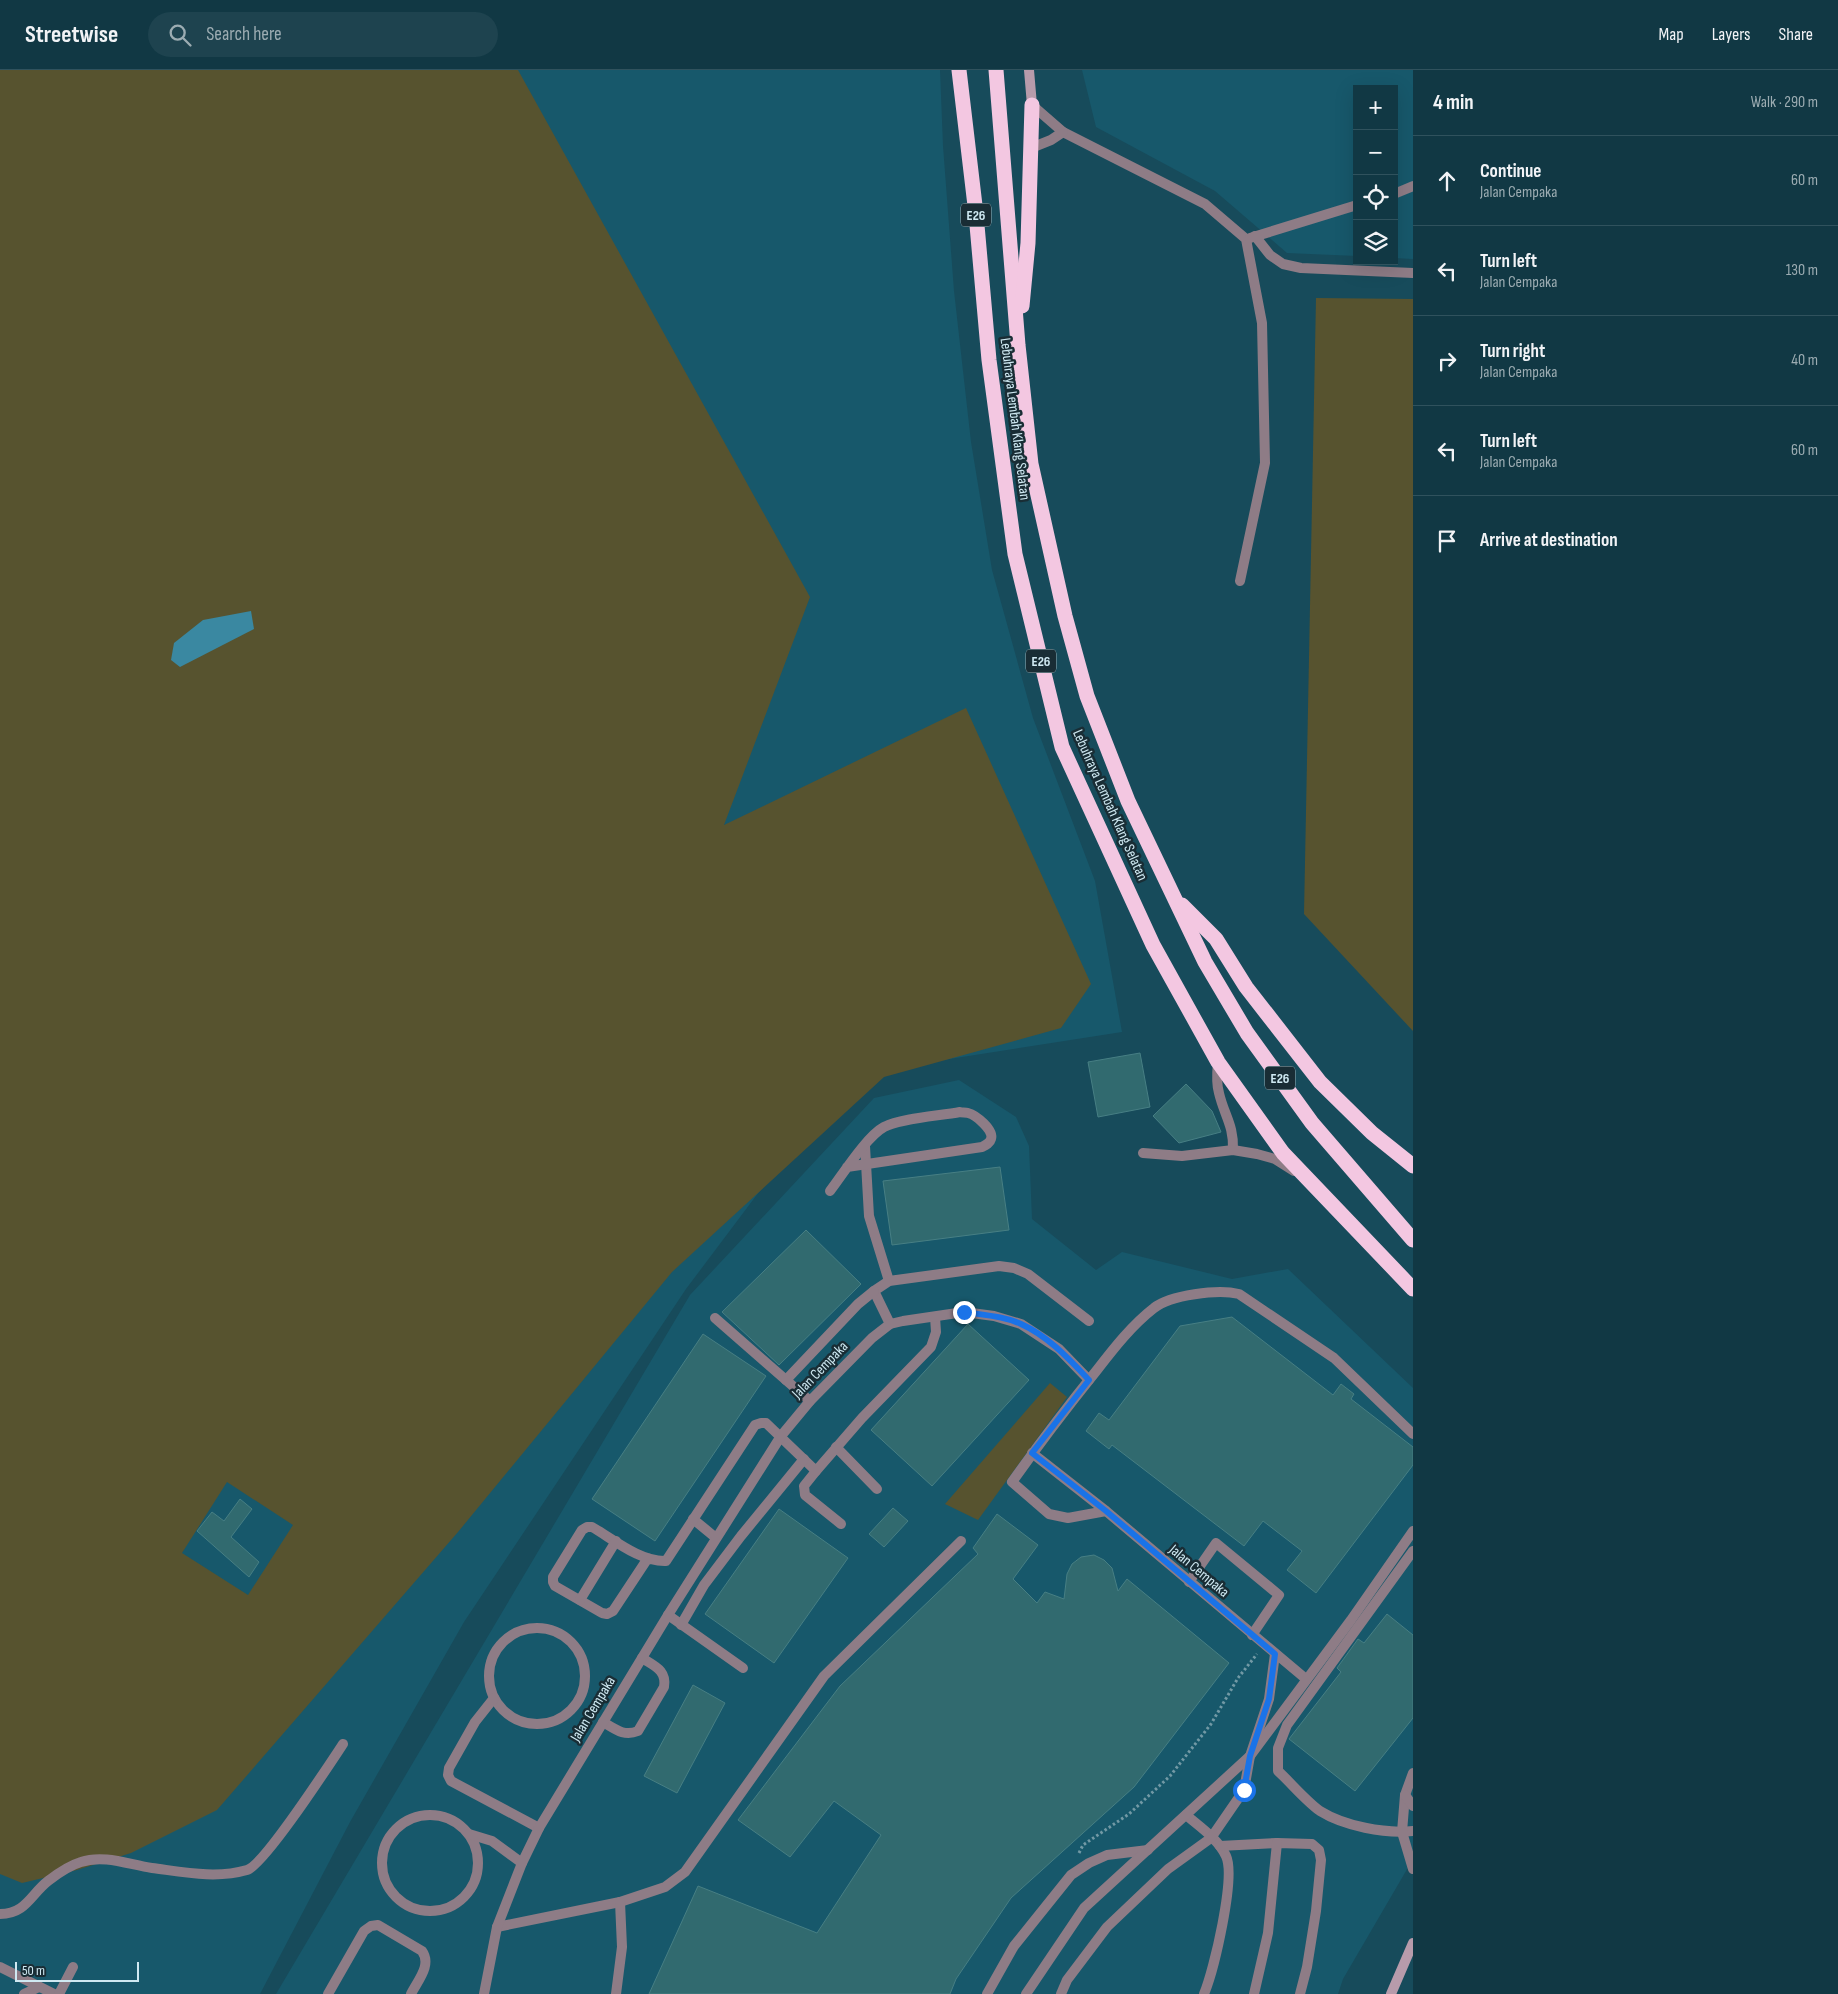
<!DOCTYPE html>
<meta charset="utf-8">
<style>
:root{--surface:#113844;--page:#1e434f;--text:#f1f3f6;--muted:#9cacb2;--line:#30525d}
body{margin:0;font-family:"Sofia Sans Condensed",sans-serif;background:var(--page);color:var(--text)}
.controls{position:absolute;right:15px;top:15px;display:grid;overflow:hidden;border-radius:0px;box-shadow:0 5px 20px #0002}
.controls button{width:45px;height:45px;display:grid;place-items:center;padding:0;border:0;border-bottom:1px solid var(--line);background:var(--surface);color:var(--text);font:25px sans-serif}
.scale{position:absolute;left:15px;bottom:12px;width:124px;box-sizing:border-box;padding-left:5px;border:2px solid #cfe9f2;border-top:0;font-size:14px;line-height:18px;white-space:nowrap;color:#cfe9f2;-webkit-text-stroke:4px #192d35;paint-order:stroke}
.stop{position:absolute;width:15px;height:15px;margin:-11px;border:4px solid #1a73e8;border-radius:50%;background:#fff}
.stop.end{background:#1a73e8;border-color:#fff;box-shadow:0 1px 5px #0008}
.list{margin:0;padding:0;list-style:none}
h2{display:flex;justify-content:space-between;align-items:center;height:65px;margin:0;padding:0 20px;font-size:21px}
h2 small{font-size:16px;font-weight:400;color:var(--muted)}
.list li{display:grid;grid-template-columns:32px 1fr auto;gap:15px;align-items:center;box-sizing:border-box;height:90px;padding:0 20px;border-top:1px solid var(--line)}
.list b{display:block;font-size:19px;white-space:nowrap}
.list p{margin:0;font-size:16px;white-space:nowrap;color:var(--muted)}
.list em{font-size:16px;font-style:normal;color:var(--muted)}
.icon{flex:none;width:28px;height:28px;fill:none;stroke:currentColor;stroke-width:2;stroke-linecap:round;stroke-linejoin:round}
.map{position:relative;flex:none;width:1413px;height:1924px;overflow:hidden}
header{display:flex;align-items:center;gap:30px;box-sizing:border-box;height:70px;padding:0 25px;background:var(--surface);border-bottom:1px solid var(--line)}
header strong{font-size:24px}
nav{display:flex;gap:28px;margin-inline-start:auto;font-size:18px}
.search{width:350px;height:45px;background:var(--page);display:flex;align-items:center;gap:12px;box-sizing:border-box;padding:0 18px;border-radius:28px;color:var(--muted);font-size:19px}
main{display:flex}
aside{flex:1;background:var(--surface)}
.map>svg:first-child{display:block}
.built{fill:#17586b}
.green{fill:#57532f;fill-rule:evenodd}
.water{fill:#3a88a1}
.building{fill:#316a6f;stroke:#477f84}
.lines{fill:none;stroke-linecap:round;stroke-linejoin:round}
.path{stroke:#7299a5;stroke-width:3;stroke-dasharray:2.5 2.5;stroke-linecap:butt}
.service{stroke:#8e7c86;stroke-width:10}
.minor{stroke:#8e7c86;stroke-width:10}
.secondary{stroke:#b79bab;stroke-width:10}
.motorway{stroke:#f3c7e1;stroke-width:15}
.route{stroke:#1a73e8;stroke-width:6}
.labels{text-anchor:middle;dominant-baseline:central;stroke-width:5;stroke-linejoin:round;paint-order:stroke}
.shield{fill:#192d35;stroke:#98b1b9;stroke-width:1}
.shield-label{font-size:14px;font-weight:bold;fill:#cfe9f2}
.street-label{font-size:15px;fill:#cfe9f2;stroke:#192d35}
</style>
<header>
<strong>Streetwise</strong>
<div class="search"><svg class="icon" aria-label="search" viewBox="0 0 24 24"><circle cx="10" cy="10" r="6"/><path d="M15 15l6 6"/></svg>Search here</div>
<nav><a>Map</a><a>Layers</a><a>Share</a></nav>
</header>
<main>
<div class="map">
<svg width="1413" height="1924" viewBox="0 0 1413 1924">
<rect width="100%" height="100%" fill="#174b5b"/>
<!-- built -->
<g class="built">
<polygon points="0,0 940,0 943,76 954,221 971,372 992,500 1033,648 1095,811 1122,962 847,1005 686,1219 464,1552 350,1752 260,1924 0,1924"/>
<polygon points="1082,0 1413,0 1413,189 1394,188 1394,19 1357,19 1357,186 1287,183 1215,121 1096,57"/>
<polygon points="959,1010 1016,1047 1029,1076 1032,1149 1096,1200 1122,1182 1232,1209 1288,1199 1413,1318 1413,1789 1343,1909 1338,1924 276,1924 690,1225 874,1028"/>
</g>
<!-- green -->
<g class="green">
<path d="M0,0H518L810,527L724,755L966,638L1091,914L1061,958L884,1007L672,1202L458,1462L217,1740L131,1783L77,1800L22,1813L0,1804ZM227,1412L293,1455L248,1525L182,1483Z"/>
<polygon points="1316,228 1413,229 1413,961 1304,844"/>
<polygon points="1050,1313 1067,1327 978,1450 945,1434"/>
</g>
<!-- water -->
<polygon class="water" points="251,541 254,559 180,597 171,590 174,573 203,550"/>
<!-- building -->
<g class="building">
<polygon points="1140,983 1150,1037 1098,1047 1088,992"/>
<polygon points="1186,1014 1212,1041 1221,1062 1179,1073 1153,1046"/>
<polygon points="1000,1097 1009,1160 892,1175 883,1111"/>
<polygon points="806,1160 861,1214 779,1295 722,1242"/>
<polygon points="1232,1247 1333,1325 1341,1314 1354,1324 1351,1329 1413,1377 1413,1395 1316,1523 1287,1500 1302,1481 1263,1451 1244,1476 1112,1375 1109,1379 1086,1361 1099,1343 1109,1350 1180,1256"/>
<polygon points="968,1254 1029,1310 932,1416 871,1360"/>
<polygon points="703,1264 766,1306 655,1471 592,1429"/>
<polygon points="240,1429 252,1439 231,1467 259,1492 249,1507 197,1461 212,1442 224,1451"/>
<polygon points="893,1438 908,1451 884,1477 869,1464"/>
<polygon points="779,1439 848,1488 774,1593 705,1544"/>
<polygon points="997,1444 1038,1475 1013,1509 1037,1533 1045,1522 1064,1529 1067,1504 1072,1494 1081,1487 1094,1485 1104,1490 1112,1498 1118,1521 1127,1509 1229,1593 1134,1717 1011,1828 956,1909 950,1924 649,1924 698,1816 817,1863 881,1765 834,1731 790,1787 738,1750 840,1616 978,1484 973,1478"/>
<polygon points="1387,1544 1413,1565 1413,1648 1355,1721 1289,1669 1341,1602 1337,1598 1358,1569 1364,1573"/>
<polygon points="693,1615 725,1633 677,1723 644,1706"/>
</g>
<g class="lines">
<!-- path -->
<polyline class="path" points="1079,1783 1083,1775 1129,1744 1170,1706 1211,1654 1238,1608 1257,1584"/>
<!-- service -->
<g class="service">
<polyline points="1032,35 1063,62 1205,134 1246,169 1262,253 1265,393 1240,511"/>
<polyline points="1031,78 1051,70 1063,62"/>
<polyline points="1394,124 1413,116"/>
<polyline points="1255,166 1270,185 1283,194 1301,198 1413,203"/>
<polyline points="1250,168 1357,135"/>
<path d="M1218,992C1217,1002 1216,1013 1219,1023C1224,1045 1234,1055 1233,1080"/>
<polyline points="865,1076 869,1146 889,1211"/>
<polyline points="1143,1083 1182,1086 1233,1080 1257,1084 1275,1089 1294,1101"/>
<path d="M830,1121C843,1104 867,1066 884,1057C902,1048 939,1046 960,1042C962,1043 965,1042 968,1043C976,1045 994,1060 991,1069C990,1073 986,1075 982,1077L847,1097"/>
<polyline points="715,1248 810,1331"/>
<polyline points="890,1254 874,1221 889,1211 999,1196 1014,1198 1028,1204 1089,1251"/>
<polyline points="786,1310 858,1234 874,1221"/>
<polyline points="836,1377 877,1419"/>
<polyline points="816,1401 804,1416 805,1425 841,1454"/>
<polyline points="693,1449 716,1468"/>
<path d="M648,1488L613,1541L607,1544L602,1543L555,1516L553,1512V1507L582,1460L587,1457H592C613,1469 640,1492 666,1491L755,1355L761,1353H766L816,1401L862,1348L931,1277L936,1262L935,1247"/>
<polyline points="1189,1512 1216,1473 1279,1525 1252,1565"/>
<polyline points="580,1530 616,1471"/>
<polyline points="668,1545 743,1598"/>
<polyline points="681,1555 704,1515 741,1466 804,1389"/>
<circle cx="537" cy="1606" r="48"/>
<polyline points="494,1628 475,1652 449,1698 448,1705 451,1711 539,1758"/>
<path d="M603,1652C615,1659 624,1667 638,1661L664,1617C667,1600 654,1596 642,1588"/>
<path d="M1186,1745C1200,1757 1218,1769 1226,1786C1236,1807 1214,1900 1204,1924"/>
<circle cx="430" cy="1793" r="48"/>
<polyline points="469,1764 492,1771 522,1793"/>
<polyline points="1220,1776 1277,1773 1312,1774 1319,1780 1321,1790 1316,1841 1307,1897 1300,1924"/>
<path d="M0,1844C26,1844 31,1824 48,1811C57,1804 71,1795 81,1792C104,1784 130,1795 152,1798C183,1802 216,1809 247,1800C264,1795 329,1695 343,1674"/>
<polyline points="497,1857 620,1832 665,1817 685,1802 824,1606 961,1471"/>
<polyline points="0,1897 54,1924"/>
<polyline points="24,1924 39,1917"/>
<polyline points="59,1924 73,1897"/>
<path d="M328,1924L364,1861L371,1856L378,1855L422,1881C432,1895 418,1910 411,1924"/>
<polyline points="616,1924 622,1877 620,1832"/>
<polyline points="987,1924 1014,1876 1071,1805 1089,1793 1107,1785 1148,1780"/>
<polyline points="1254,1924 1268,1863 1277,1773"/>
</g>
<!-- minor -->
<g class="minor">
<polyline points="1032,1383 1106,1441 1306,1609"/>
<path d="M1106,1441L1068,1448L1049,1444L1012,1412C1039,1374 1068,1336 1097,1300C1114,1278 1132,1255 1154,1238C1170,1225 1218,1219 1239,1224L1334,1288L1413,1364"/>
<path d="M1413,1481L1287,1655L1278,1678V1701C1291,1713 1306,1731 1320,1741C1344,1756 1385,1764 1413,1761"/>
<polyline points="1413,1703 1405,1725 1402,1762 1413,1799"/>
<polyline points="1405,1725 1413,1736"/>
<polyline points="484,1924 497,1857 522,1793 539,1758 668,1545 781,1366 810,1331 872,1268 890,1254 903,1251 964,1242 994,1246 1021,1254 1059,1279 1089,1310"/>
<polyline points="1026,1924 1084,1838 1250,1686 1351,1550 1413,1461"/>
<polyline points="1061,1924 1067,1910 1107,1857 1168,1799 1211,1768 1244,1720 1250,1686 1269,1629 1275,1584"/>
</g>
<!-- secondary -->
<g class="secondary">
<polyline points="1029,0 1032,35"/>
<polyline points="1391,1924 1413,1873"/>
</g>
<!-- motorway -->
<g class="motorway">
<polyline points="959,0 976,144 989,290 1015,484 1062,677 1153,875 1218,992 1283,1083 1413,1219"/>
<polyline points="996,0 1018,275 1031,394 1065,546 1087,626 1128,731 1205,892 1247,963 1312,1053 1413,1170"/>
<polyline points="1022,236 1028,173 1032,35"/>
<polyline points="1182,835 1216,869 1246,917 1320,1012 1372,1063 1413,1096"/>
</g>
</g>
<g class="lines">
<!-- route -->
<path class="route" d="M964,1242C983,1245 1004,1246 1021,1254C1048,1266 1069,1289 1089,1310L1032,1383L1106,1441L1275,1584L1269,1629L1250,1686L1244,1720"/>
</g>
<g class="labels">
<!-- shield labels -->
<g class="shield">
<rect x="961" y="133.5" width="30" height="23" rx="4"/>
<rect x="1026" y="579.5" width="30" height="23" rx="4"/>
<rect x="1265" y="996.5" width="30" height="23" rx="4"/>
</g>
<g class="shield-label">
<text x="976" y="145">E26</text>
<text x="1041" y="591">E26</text>
<text x="1280" y="1008">E26</text>
</g>
<!-- street labels -->
<g class="street-label">
<text transform="translate(1015 349) rotate(83)">Lebuhraya Lembah Klang Selatan</text>
<text transform="translate(1110 735) rotate(66)">Lebuhraya Lembah Klang Selatan</text>
<text transform="translate(820 1300) rotate(-46)">Jalan Cempaka</text>
<text transform="translate(1199 1501) rotate(40)">Jalan Cempaka</text>
<text transform="translate(593 1639) rotate(-59)">Jalan Cempaka</text>
</g>
</g>
</svg>
<div class="controls">
<button>+</button>
<button>−</button>
<button><svg class="icon" aria-label="locate" viewBox="0 0 24 24"><circle cx="12" cy="12" r="6"/><path d="M12 2v4M12 18v4M2 12h4M18 12h4"/></svg></button>
<button><svg class="icon" aria-label="layers" viewBox="0 0 24 24"><path d="M12 4l9 5-9 5-9-5zM3 14l9 5 9-5"/></svg></button>
</div>
<div class="scale">50 m</div>
<div class="stop" style="left:1244px;top:1720px"></div>
<div class="stop end" style="left:964px;top:1242px"></div>
</div>
<aside>
<h2>4 min<small>Walk · 290 m</small></h2>
<ul class="list">
<li><svg class="icon" aria-label="ahead" viewBox="0 0 24 24"><path d="M12 20V5M6 11l6-6 6 6"/></svg><div><b>Continue</b><p>Jalan Cempaka</p></div><em>60 m</em></li>
<li><svg class="icon" aria-label="left" viewBox="0 0 24 24"><path d="M17 20v-9H6M10 6l-5 5 5 5"/></svg><div><b>Turn left</b><p>Jalan Cempaka</p></div><em>130 m</em></li>
<li><svg class="icon" aria-label="right" viewBox="0 0 24 24"><path d="M7 20v-9h11M14 6l5 5-5 5"/></svg><div><b>Turn right</b><p>Jalan Cempaka</p></div><em>40 m</em></li>
<li><svg class="icon" aria-label="left" viewBox="0 0 24 24"><path d="M17 20v-9H6M10 6l-5 5 5 5"/></svg><div><b>Turn left</b><p>Jalan Cempaka</p></div><em>60 m</em></li>
<li><svg class="icon" aria-label="arrive" viewBox="0 0 24 24"><path d="M6 21V4h12l-3 4 3 4H6"/></svg><div><b>Arrive at destination</b></div></li>
</ul>
</aside>
</main>
